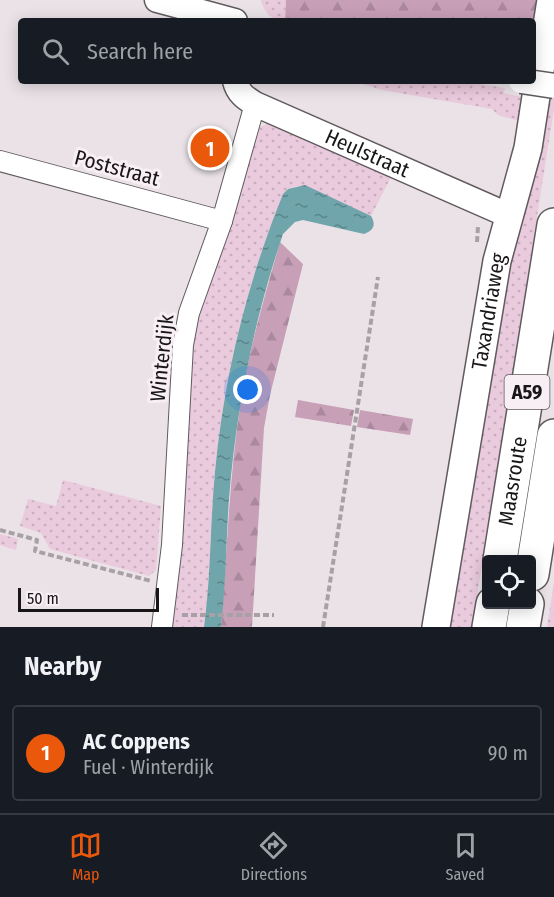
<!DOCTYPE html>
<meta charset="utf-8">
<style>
:root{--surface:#171b24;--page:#20242c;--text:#f1f3f6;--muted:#9ea1a6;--line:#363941;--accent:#ea580c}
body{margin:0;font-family:"Fira Sans Condensed",sans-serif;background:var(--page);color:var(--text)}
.controls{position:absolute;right:18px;bottom:18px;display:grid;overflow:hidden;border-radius:6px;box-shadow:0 3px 15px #0003}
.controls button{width:54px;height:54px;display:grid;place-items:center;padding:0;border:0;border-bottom:2px solid var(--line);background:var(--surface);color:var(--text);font:30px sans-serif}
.scale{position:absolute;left:18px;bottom:15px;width:141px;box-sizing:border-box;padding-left:6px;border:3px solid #191618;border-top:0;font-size:16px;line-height:21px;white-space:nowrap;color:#191618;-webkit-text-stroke:4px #f7eff4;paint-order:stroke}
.you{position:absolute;left:248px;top:390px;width:21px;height:21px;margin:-15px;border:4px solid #fff;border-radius:50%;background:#1a73e8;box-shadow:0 0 0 9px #1a73e833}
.badge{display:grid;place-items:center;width:39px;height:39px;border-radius:50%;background:var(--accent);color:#fff;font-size:20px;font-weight:700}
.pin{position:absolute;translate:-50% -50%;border:3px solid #fff;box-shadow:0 2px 6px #0006}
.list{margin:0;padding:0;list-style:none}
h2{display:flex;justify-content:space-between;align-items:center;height:78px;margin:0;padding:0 24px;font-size:26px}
h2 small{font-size:20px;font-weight:400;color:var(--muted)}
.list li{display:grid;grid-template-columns:39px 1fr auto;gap:18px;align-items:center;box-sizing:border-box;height:96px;margin:0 12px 12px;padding:0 12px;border:2px solid var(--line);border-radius:6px}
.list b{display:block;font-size:22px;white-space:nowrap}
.list p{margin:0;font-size:20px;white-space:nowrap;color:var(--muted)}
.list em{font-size:20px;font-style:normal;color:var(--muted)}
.icon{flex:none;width:33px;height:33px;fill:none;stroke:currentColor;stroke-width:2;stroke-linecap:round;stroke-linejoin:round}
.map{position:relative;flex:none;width:554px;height:627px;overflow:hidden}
.search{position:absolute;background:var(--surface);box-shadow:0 3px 15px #0003;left:18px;right:18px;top:18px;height:66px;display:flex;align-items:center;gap:15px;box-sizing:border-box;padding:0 21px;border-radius:6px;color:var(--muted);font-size:22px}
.sheet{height:186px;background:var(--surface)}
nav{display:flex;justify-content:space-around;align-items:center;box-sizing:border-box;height:84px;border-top:2px solid var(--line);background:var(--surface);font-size:16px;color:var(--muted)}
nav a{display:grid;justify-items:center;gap:3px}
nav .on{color:var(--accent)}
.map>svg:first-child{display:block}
.grass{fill:url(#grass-dots)}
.forest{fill:url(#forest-firs)}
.water{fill:url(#water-ripples)}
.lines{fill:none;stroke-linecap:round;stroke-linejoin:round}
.minor-casing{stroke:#605a5e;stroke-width:22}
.tertiary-casing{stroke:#605a5e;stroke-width:27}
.secondary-casing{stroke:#605a5e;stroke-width:30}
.motorway-casing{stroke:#605a5e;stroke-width:36}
.path{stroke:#a7a1a5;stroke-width:4;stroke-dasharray:6 3;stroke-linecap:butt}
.minor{stroke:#fff;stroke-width:20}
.tertiary{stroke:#fff;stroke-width:24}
.secondary{stroke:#fff;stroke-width:27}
.motorway{stroke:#fff;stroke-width:33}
.tertiary-bridge-casing{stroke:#605a5e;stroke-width:27;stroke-linecap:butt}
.tertiary-bridge{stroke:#fff;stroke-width:24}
.labels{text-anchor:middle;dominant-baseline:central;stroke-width:6;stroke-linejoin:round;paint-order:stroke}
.shield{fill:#f7eff4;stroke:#5c575a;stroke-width:1.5}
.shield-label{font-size:20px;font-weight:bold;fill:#191618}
.street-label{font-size:21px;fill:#191618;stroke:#f7eff4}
</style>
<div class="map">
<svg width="554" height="627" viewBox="0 0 554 627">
<defs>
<pattern id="grass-dots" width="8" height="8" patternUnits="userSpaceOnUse" patternTransform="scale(1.5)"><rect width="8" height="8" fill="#eacadd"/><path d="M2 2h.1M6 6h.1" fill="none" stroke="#c8adbd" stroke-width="1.8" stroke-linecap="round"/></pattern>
<pattern id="forest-firs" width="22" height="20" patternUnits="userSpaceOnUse" patternTransform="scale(1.5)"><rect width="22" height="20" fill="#c79fb7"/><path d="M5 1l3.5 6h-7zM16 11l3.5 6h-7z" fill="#aa889d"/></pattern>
<pattern id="water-ripples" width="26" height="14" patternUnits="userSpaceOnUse" patternTransform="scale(1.5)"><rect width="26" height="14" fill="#6fa5ab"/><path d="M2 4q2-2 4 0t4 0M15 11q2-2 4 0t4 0" fill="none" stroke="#5a858a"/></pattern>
</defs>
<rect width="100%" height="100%" fill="#eae2e7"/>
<!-- grass -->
<g class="grass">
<path d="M261,0H286L285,21C272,21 264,13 261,0Z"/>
<polygon points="554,67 554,109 472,627 447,627 503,276"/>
<polygon points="353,81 460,81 505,88 504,93 522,97 519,121 498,115 492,109 382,90"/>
<path d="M269,123L392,175L371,216L297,186L288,189L283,194C247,283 224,376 215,472C210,524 211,576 204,627H167L194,316L258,128Z"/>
<polygon points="63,480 161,506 156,570 149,576 50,549 41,533 20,526 28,499 56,506"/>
<polygon points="0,534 18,539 16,550 0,545"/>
<polygon points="554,581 554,627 547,627"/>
</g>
<!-- forest -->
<g class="forest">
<polygon points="286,0 539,0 533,34 533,21 285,21"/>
<path d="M280,242L303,264L270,395L264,428L252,627H221C227,553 229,480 240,407C248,351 265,296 280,242Z"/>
<polygon points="298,400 354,410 351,426 295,417"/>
<polygon points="360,410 413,419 410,435 357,427"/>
</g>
<!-- water -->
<path class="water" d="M305,185L371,216C376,224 374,231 364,234L303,220L295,222L283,234C254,319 236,410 229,499C226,541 226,584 221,627H204C211,576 210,524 215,472C224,376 247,283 283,194L288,189Z"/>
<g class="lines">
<defs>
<g id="minor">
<polyline points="0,161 222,221"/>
<polyline points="162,627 172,545 183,345 189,313 222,221 255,104"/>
</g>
<g id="tertiary">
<polyline points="157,0 235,21"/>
<path id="s1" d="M235,81C238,93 245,98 255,104L510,216"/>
</g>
<g id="secondary">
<path id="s2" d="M436,627L497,261L528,148L551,0"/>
</g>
<g id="motorway">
<path id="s3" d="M500,560L554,225"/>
<polyline points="532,574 554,436"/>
<polyline points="489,627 493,604"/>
<polyline points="523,627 527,604"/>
</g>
</defs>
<!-- minor casing -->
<use href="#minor" class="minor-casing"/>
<!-- tertiary casing -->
<use href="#tertiary" class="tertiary-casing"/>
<!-- secondary casing -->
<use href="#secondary" class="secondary-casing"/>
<!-- motorway casing -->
<use href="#motorway" class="motorway-casing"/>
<!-- path -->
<g class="path">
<polyline points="477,242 478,226"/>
<polyline points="0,530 37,540 35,551 151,581"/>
<polyline points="182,615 274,615"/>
<polyline points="323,627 378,277"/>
</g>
<!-- minor -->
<use href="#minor" class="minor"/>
<!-- tertiary -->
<use href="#tertiary" class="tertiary"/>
<!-- secondary -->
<use href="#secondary" class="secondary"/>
<!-- motorway -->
<use href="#motorway" class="motorway"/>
<defs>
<polyline id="tertiary-bridge" points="521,81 554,86"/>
</defs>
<!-- tertiary-bridge casing -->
<use href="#tertiary-bridge" class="tertiary-bridge-casing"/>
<!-- tertiary-bridge -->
<use href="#tertiary-bridge" class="tertiary-bridge"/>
</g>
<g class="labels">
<!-- shield labels -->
<rect class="shield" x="504.5" y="375" width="45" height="34" rx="4.5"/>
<g class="shield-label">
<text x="527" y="392">A59</text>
</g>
<!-- street labels -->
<g class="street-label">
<text stroke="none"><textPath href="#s1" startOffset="154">Heulstraat</textPath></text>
<text transform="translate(117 168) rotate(15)">Poststraat</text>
<text stroke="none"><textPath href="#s2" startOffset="320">Taxandriaweg</textPath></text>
<text transform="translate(162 358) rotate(-84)">Winterdijk</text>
<text stroke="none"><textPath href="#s3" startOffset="80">Maasroute</textPath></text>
</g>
</g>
</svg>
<div class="controls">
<button><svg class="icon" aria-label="locate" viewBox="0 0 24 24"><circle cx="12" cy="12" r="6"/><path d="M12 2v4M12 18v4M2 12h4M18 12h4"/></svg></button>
</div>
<div class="scale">50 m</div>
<div class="you"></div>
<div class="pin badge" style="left:210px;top:148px">1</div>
<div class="search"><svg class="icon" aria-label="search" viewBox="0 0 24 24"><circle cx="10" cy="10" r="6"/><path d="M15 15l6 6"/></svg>Search here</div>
</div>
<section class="sheet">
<h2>Nearby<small></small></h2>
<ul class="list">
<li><span class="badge">1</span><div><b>AC Coppens</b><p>Fuel · Winterdijk</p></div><em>90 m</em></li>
</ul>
</section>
<nav>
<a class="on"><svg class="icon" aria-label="map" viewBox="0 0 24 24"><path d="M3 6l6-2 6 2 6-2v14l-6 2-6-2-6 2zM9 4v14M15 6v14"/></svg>Map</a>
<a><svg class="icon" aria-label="directions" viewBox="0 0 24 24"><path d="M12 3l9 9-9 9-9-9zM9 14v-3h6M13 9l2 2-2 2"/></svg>Directions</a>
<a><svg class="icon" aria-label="saved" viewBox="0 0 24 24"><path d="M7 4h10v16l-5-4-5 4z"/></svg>Saved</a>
</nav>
